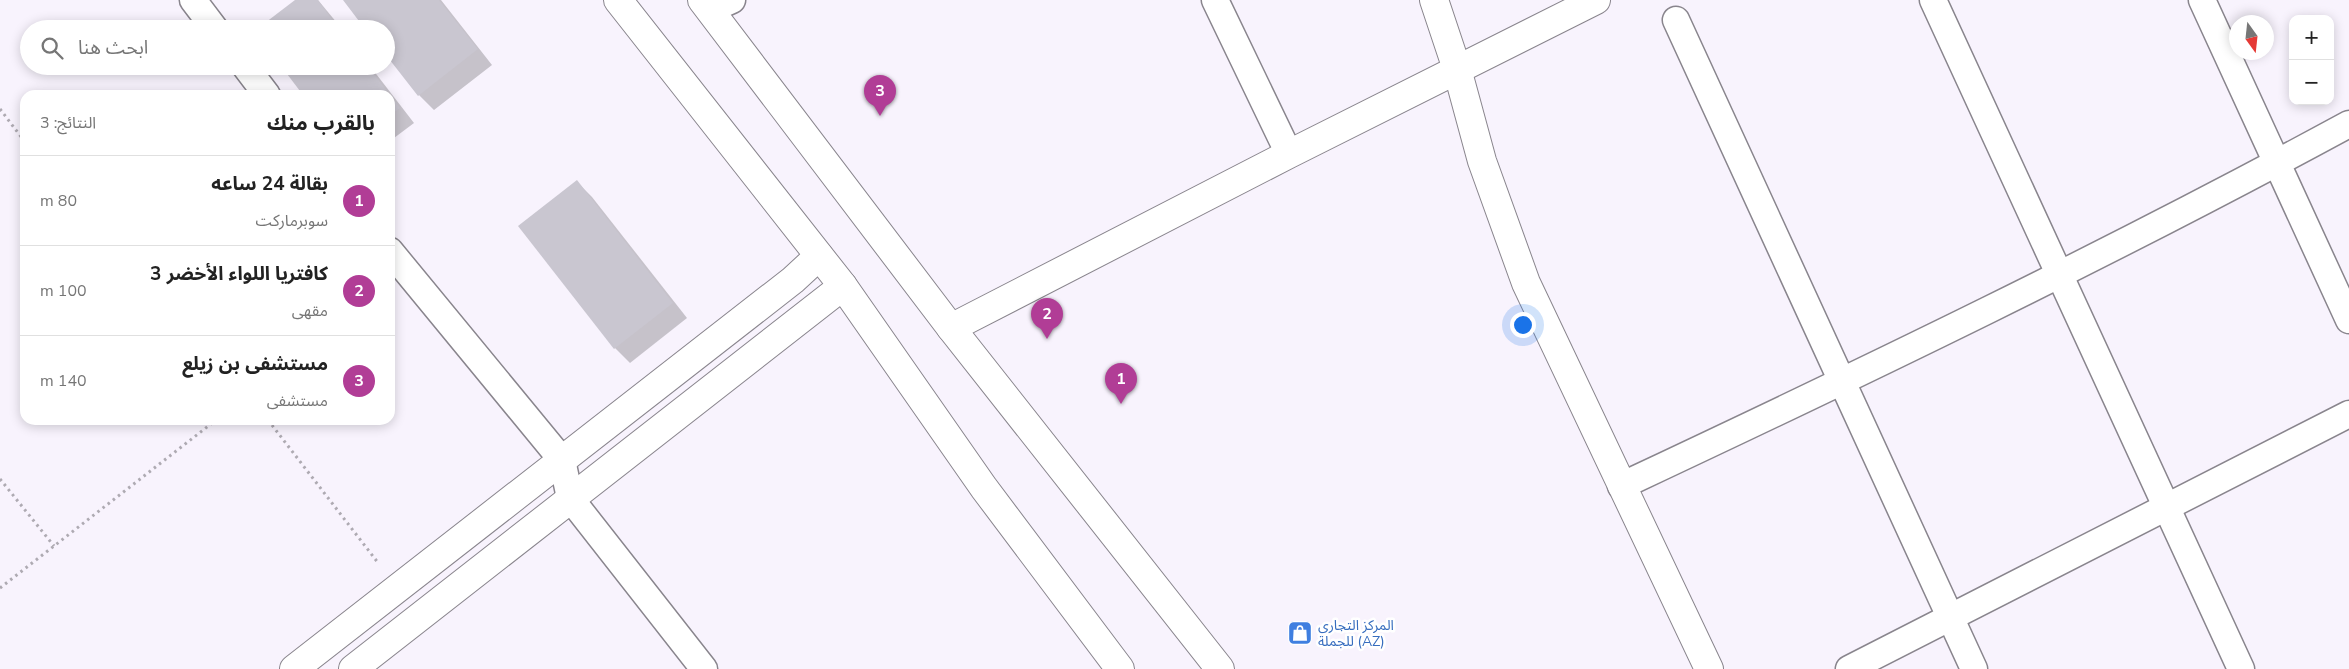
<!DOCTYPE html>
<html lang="ar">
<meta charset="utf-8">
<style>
:root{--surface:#fff;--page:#f2f2f2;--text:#222;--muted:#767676;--line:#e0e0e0;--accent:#b13d96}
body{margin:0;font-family:"Nunito Sans","Noto Sans Arabic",sans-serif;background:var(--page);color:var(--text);direction:rtl}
.controls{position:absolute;right:15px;top:15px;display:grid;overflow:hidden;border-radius:10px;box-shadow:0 2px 12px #0003}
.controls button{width:45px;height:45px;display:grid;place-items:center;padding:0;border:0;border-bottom:1px solid var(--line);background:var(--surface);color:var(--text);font:25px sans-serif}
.compass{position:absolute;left:2229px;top:15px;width:45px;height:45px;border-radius:50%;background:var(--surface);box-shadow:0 2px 12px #0003;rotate:165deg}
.you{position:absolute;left:1522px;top:324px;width:18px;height:18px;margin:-12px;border:4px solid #fff;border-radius:50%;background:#1a73e8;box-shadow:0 0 0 8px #1a73e833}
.badge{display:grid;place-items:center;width:32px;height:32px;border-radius:50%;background:var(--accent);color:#fff;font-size:16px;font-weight:700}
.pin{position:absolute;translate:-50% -41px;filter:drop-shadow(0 1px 2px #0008)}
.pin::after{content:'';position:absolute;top:26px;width:18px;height:15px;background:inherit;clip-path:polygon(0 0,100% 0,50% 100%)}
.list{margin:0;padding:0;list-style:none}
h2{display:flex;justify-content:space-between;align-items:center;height:65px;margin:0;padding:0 20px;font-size:21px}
h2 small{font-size:16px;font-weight:400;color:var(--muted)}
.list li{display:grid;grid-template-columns:32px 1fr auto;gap:15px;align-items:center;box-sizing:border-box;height:90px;padding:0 20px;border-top:1px solid var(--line)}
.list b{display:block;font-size:19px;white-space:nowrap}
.list p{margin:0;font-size:16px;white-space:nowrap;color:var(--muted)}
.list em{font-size:16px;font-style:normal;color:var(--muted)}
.icon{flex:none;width:28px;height:28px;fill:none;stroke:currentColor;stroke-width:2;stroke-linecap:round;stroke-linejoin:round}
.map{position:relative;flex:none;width:2349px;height:669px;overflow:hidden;direction:ltr}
.search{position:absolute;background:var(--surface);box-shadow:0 2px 12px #0003;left:20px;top:20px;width:375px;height:55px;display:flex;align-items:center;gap:12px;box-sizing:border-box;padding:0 18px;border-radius:28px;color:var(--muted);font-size:19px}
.panel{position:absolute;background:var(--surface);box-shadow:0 2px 12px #0003;left:20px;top:90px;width:375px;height:335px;border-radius:15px;direction:rtl}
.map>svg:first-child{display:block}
.shadow{fill:#0003}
.building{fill:#c9c6d0}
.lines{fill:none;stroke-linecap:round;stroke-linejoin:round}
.minor-casing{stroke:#89858d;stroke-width:29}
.tertiary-casing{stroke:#89858d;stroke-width:30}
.primary-casing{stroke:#89858d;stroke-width:30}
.path{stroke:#aeaab2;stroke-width:3;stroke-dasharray:2.5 4;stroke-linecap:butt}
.minor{stroke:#fff;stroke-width:26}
.tertiary{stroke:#fff;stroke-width:28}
.primary{stroke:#fff;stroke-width:28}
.labels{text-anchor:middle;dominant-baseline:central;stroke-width:5;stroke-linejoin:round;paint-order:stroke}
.shop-label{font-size:14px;fill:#366cbe;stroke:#fff;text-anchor:start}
</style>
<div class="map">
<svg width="2349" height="669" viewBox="0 0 2349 669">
<rect width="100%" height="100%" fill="#f8f3fd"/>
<!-- shadow -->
<g class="shadow">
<polygon points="297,0 318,0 342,29 260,29"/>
<polygon points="344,0 441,0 492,65 434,110 419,95 386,29"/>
<polygon points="282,66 370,66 414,123 390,141 390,95 304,95"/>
<polygon points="577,182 592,197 687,318 630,363 615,348"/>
</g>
<!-- building -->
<g class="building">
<polygon points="295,0 318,0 339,29 257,29"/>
<polygon points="343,0 439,0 478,49 418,96 386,55 386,29 365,29"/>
<polygon points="281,66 368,66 390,95 303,95"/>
<polygon points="390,95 400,108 390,115"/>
<polygon points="577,180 673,303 614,349 518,226"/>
</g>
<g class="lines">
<defs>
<g id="minor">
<polyline points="193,0 215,29"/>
<polyline points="1215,0 1289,154"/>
<polyline points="1933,0 2241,669"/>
<polyline points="2202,0 2349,320"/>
<polyline points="710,10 732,0"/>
<polyline points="1676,20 1974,669"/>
<polyline points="245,66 267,95"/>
<polyline points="390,251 562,460 570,498 704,669"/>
<path d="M1621,486C1866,371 2111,253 2349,124"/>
<polyline points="1849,669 2349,414"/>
</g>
<g id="tertiary">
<polyline points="1434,0 1457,69 1482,161 1526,283 1709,669"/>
<polyline points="951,328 1289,154 1596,0"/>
<polyline points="294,669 793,280 819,256"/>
<polyline points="353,669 843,286"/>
</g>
<g id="primary">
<polyline points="618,0 843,286 984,488 1120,669"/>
<polyline points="702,0 951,328 1220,669"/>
</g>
</defs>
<!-- minor casing -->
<use href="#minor" class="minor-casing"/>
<!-- tertiary casing -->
<use href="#tertiary" class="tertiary-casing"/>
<!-- primary casing -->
<use href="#primary" class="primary-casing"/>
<!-- path -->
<g class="path">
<polyline points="0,109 25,142"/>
<polyline points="268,420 379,564"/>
<polyline points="0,479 54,546"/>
<polyline points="0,588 216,420"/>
</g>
<!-- minor -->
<use href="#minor" class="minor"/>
<!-- tertiary -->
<use href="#tertiary" class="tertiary"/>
<!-- primary -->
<use href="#primary" class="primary"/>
</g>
<!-- icons -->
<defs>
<symbol id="shop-square" viewBox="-11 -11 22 22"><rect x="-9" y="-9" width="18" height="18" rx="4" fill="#3f7fe0" stroke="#fff"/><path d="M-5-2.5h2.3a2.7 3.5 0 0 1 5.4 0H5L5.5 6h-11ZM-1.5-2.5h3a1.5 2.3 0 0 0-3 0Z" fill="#fff"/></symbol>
</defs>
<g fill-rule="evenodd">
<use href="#shop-square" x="1286" y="619" width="28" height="28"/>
</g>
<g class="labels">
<!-- shop labels -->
<g class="shop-label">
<text x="1318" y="625">المركز التجاري<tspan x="1318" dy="16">للجملة (AZ)</tspan></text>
</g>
</g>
</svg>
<div class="controls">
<button>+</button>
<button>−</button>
</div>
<svg class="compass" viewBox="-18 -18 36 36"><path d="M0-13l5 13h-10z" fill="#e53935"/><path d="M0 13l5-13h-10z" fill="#767676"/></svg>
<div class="you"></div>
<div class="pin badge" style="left:1121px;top:404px">1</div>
<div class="pin badge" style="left:1047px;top:339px">2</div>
<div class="pin badge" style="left:880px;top:116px">3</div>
<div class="search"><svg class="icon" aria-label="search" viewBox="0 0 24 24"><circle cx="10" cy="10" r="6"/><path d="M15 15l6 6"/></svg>ابحث هنا</div>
<section class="panel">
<h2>بالقرب منك<small>النتائج: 3</small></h2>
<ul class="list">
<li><span class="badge">1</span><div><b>بقالة 24 ساعه</b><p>سوبرماركت</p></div><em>80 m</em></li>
<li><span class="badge">2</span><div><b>كافتريا اللواء الأخضر 3</b><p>مقهى</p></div><em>100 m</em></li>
<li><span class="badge">3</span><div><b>مستشفى بن زيلع</b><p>مستشفى</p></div><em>140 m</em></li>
</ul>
</section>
</div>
